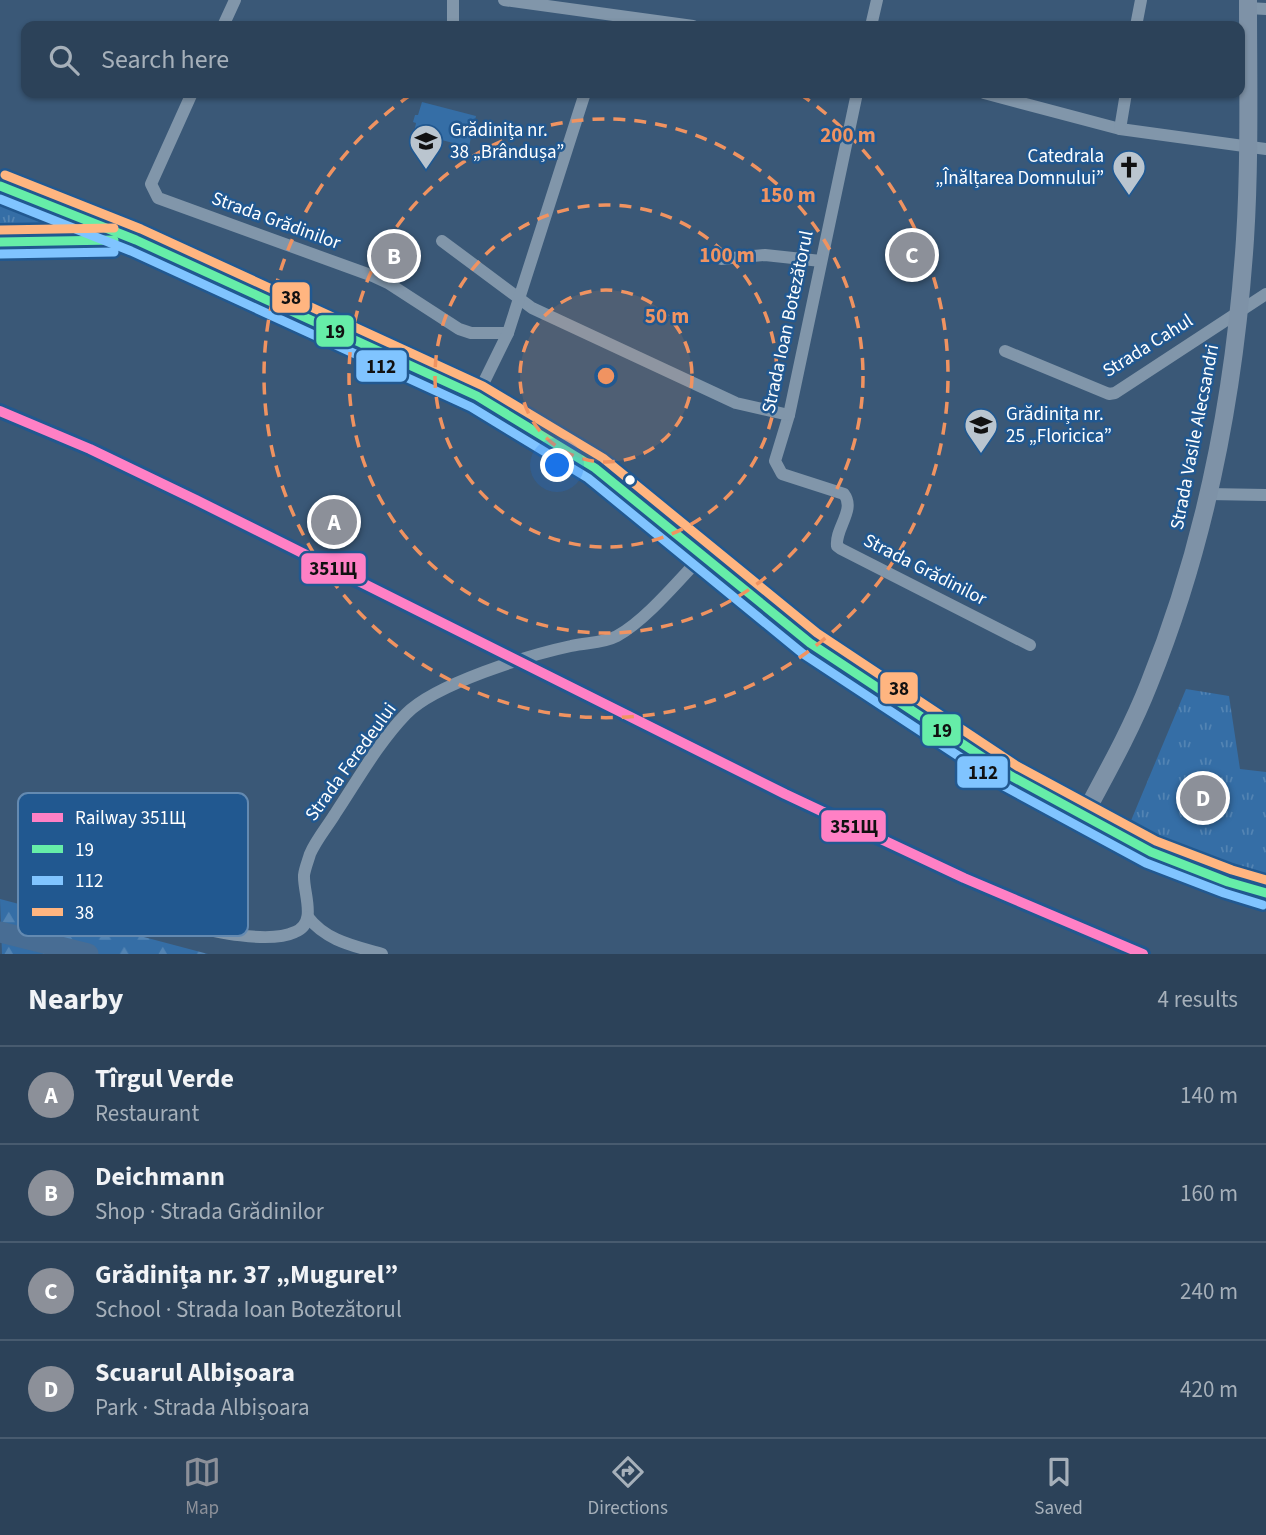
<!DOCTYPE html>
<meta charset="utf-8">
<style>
:root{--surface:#2c4259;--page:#34495f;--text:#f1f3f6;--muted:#a6b0ba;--line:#485b6f;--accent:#8c9099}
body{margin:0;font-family:"Source Sans 3",sans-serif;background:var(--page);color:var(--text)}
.you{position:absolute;left:558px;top:466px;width:24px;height:24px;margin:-18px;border:5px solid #fff;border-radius:50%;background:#1a73e8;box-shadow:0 0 0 10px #1a73e833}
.badge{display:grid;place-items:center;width:46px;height:46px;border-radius:50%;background:var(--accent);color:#fff;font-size:23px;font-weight:700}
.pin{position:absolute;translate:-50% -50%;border:4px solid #fff;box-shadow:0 2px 7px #0006}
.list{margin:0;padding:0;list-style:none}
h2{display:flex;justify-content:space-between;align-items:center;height:91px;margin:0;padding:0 28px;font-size:30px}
h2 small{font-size:23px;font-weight:400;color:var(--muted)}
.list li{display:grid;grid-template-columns:46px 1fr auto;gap:21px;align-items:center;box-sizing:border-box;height:98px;padding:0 28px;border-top:2px solid var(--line)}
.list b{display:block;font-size:26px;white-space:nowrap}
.list p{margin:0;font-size:23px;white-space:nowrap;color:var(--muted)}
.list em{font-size:23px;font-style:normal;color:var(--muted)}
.icon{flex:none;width:38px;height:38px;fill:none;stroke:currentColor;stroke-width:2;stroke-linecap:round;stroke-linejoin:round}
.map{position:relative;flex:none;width:1266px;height:954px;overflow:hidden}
.search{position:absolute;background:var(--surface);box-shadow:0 2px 5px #0004;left:21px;right:21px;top:21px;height:77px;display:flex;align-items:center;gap:18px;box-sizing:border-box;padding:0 24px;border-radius:14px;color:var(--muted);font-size:26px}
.sheet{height:483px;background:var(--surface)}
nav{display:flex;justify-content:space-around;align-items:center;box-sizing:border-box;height:98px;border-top:2px solid var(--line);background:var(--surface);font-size:19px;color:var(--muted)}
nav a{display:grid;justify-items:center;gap:4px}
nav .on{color:var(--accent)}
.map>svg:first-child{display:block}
.grass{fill:url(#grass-tufts)}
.forest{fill:url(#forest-firs)}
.pitch{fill:#356ea6}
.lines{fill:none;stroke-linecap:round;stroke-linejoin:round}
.river{stroke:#486d94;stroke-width:21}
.street{stroke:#8196aa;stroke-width:12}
.secondary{stroke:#7e92a7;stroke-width:18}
.primary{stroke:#8194a9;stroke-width:19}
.bus-1-casing{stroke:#215890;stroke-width:14}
.bus-2-casing{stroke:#215890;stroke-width:14}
.bus-3-casing{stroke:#215890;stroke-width:14}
.bus-1{stroke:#66eda8;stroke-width:9}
.bus-2{stroke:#80c4ff;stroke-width:9}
.bus-3{stroke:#ffb580;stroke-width:9}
.rail-1-casing{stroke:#215890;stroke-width:16}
.rail-1{stroke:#ff80c5;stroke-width:10}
.ring{fill:none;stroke:#f09361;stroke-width:3.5;stroke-dasharray:12 9}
.bus-dot{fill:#fff;stroke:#215890;stroke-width:2.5}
.labels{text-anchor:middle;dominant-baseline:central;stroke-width:5;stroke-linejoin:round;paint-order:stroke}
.poi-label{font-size:19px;fill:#fff;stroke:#215890;text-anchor:start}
.street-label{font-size:19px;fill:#fff;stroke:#215890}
.key{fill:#215890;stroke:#648ab1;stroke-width:2}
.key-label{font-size:19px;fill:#fff}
.centre{fill:#f09361;stroke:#215890;stroke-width:3.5}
.ring-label{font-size:21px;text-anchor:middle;font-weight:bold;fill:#f09361;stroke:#215890;stroke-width:5;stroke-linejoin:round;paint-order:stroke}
.line-badge{stroke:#215890;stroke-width:2.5}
.pale-badge-label{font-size:19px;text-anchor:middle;font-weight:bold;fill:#111}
</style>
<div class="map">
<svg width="1266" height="954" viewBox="0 0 1266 954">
<defs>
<pattern id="grass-tufts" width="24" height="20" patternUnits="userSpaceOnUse" patternTransform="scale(1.75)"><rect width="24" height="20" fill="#356ea6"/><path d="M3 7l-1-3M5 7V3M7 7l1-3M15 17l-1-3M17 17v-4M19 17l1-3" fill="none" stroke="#5384b3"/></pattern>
<pattern id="forest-firs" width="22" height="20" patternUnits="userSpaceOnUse" patternTransform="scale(1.75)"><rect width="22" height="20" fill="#356ea6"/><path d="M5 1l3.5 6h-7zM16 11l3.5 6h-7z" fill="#5384b3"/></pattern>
</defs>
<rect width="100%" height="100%" fill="#3a5877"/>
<!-- grass -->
<g class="grass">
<polygon points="0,195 81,227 0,235"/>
<polygon points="1186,689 1229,696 1240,769 1266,772 1266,878 1169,844 1130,823"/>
</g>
<!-- forest -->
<polygon class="forest" points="0,899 208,954 2,954"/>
<!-- pitch -->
<polygon class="pitch" points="422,102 476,116 473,128 476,129 475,137 471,137 469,147 414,133 416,123 413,122 415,115 418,115"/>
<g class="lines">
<!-- river -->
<polyline class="river" points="0,932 88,954"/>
<!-- street -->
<g class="street">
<polyline points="504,0 693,26"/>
<polyline points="1248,8 1266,9"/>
<polyline points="223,26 235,0"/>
<polyline points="453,26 453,0"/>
<polyline points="871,26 877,0"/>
<polyline points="1136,26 1141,0"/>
<polyline points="192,93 151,184 158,198 373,276 388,283 459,329 471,333 508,333"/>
<path d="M857,93L789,415L775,461L782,474L844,494C856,510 835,528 837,546L841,549L1030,645"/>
<polyline points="984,93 1120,129 1266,149"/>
<polyline points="1120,129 1126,93"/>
<polyline points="442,241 532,308 736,403 789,415"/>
<polyline points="721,259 765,255 821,261"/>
<polyline points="1005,351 1109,394 1115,393 1266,294"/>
<polyline points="477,396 508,333 585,93"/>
<polyline points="1208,494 1266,495"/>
<path d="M115,816C101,829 86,877 90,896L98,904C116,911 136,914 155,918C190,925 263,947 295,932C318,923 303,893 304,875C305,868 308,861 310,854C316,840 327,827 335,814C357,781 378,743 406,714C435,684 529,655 571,646C586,642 602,644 617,636C645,621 679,580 702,556"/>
<path d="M308,917C326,941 355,946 382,954"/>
</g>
<!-- secondary -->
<path class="secondary" d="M1083,817C1106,774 1131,730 1149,684C1206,543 1235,391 1245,239C1250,160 1248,79 1248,0"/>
<!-- primary -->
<g class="primary">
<polyline points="0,186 136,240 477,396 595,468 810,643 1011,776 1107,830 1151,852 1228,882 1266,893"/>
<polyline points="0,242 128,240"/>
</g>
<defs>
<g id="bus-1">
<polyline points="0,186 136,240 477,396 595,468 810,643 1011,776 1151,852 1228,882 1266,893"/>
<polyline points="0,242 114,240"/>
</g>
<g id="bus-2">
<polyline points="0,199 131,251 471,407 588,478 802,653 1004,786 1146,863 1224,893 1263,905"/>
<polyline points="0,254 114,252"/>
</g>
<g id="bus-3">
<polyline points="5,175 141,229 483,386 603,458 817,633 1017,766 1156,841 1232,870 1266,880"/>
<polyline points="0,230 114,228"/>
</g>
</defs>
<!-- bus-1 casing -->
<use href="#bus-1" class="bus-1-casing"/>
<!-- bus-2 casing -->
<use href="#bus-2" class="bus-2-casing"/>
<!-- bus-3 casing -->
<use href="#bus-3" class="bus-3-casing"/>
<!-- bus-1 -->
<use href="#bus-1" class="bus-1"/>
<!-- bus-2 -->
<use href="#bus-2" class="bus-2"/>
<!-- bus-3 -->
<use href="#bus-3" class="bus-3"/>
<defs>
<polyline id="rail-1" points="0,411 90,449 196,500 785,794 964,878 1143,954"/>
</defs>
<!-- rail-1 casing -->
<use href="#rail-1" class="rail-1-casing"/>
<!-- rail-1 -->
<use href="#rail-1" class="rail-1"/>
</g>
<!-- distance rings -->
<circle cx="606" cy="376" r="86" fill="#f09361" fill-opacity=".12"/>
<g class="ring">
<circle cx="606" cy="376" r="86"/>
<circle cx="606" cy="376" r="171"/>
<circle cx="606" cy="376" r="257"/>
<path d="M800 94A342 342 0 1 1 412 94"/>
</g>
<!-- icons -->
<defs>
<symbol id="school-pin" viewBox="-11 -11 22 30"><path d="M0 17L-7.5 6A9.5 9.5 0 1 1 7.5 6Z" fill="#bac5cf" stroke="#215890"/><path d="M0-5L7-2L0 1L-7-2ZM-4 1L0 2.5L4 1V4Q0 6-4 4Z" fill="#111"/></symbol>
<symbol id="church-pin" viewBox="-11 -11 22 30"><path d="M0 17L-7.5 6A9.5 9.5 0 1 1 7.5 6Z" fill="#bac5cf" stroke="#215890"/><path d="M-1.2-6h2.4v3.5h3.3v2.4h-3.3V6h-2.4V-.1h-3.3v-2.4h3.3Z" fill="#111"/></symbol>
</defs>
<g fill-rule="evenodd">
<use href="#school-pin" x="407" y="122" width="38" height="52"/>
<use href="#church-pin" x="1110" y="148" width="38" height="52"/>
<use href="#school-pin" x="962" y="406" width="38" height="52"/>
</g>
<!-- markers -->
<circle class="bus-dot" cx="630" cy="480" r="6"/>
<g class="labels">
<!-- poi labels -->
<g class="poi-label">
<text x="450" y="130">Grădinița nr.<tspan x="450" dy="22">38 „Brândușa”</tspan></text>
<text x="1104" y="156" text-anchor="end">Catedrala<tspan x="1104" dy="22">„Înălțarea Domnului”</tspan></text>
<text x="1006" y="414">Grădinița nr.<tspan x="1006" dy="22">25 „Floricica”</tspan></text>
</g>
<!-- street labels -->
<g class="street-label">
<text transform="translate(276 221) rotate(20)">Strada Grădinilor</text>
<text transform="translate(788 322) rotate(-78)">Strada Ioan Botezătorul</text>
<text transform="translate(1148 346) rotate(-32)">Strada Cahul</text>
<text transform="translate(1195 437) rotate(-79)">Strada Vasile Alecsandri</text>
<text transform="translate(925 570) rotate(27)">Strada Grădinilor</text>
<text transform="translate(351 762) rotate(-54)">Strada Feredeului</text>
</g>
</g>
<!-- legend -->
<rect x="18" y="793" width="230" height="143" rx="10" class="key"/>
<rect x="32" y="813" width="31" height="9" fill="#ff80c5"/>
<rect x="32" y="845" width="31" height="8" fill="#66eda8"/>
<rect x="32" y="876" width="31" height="9" fill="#80c4ff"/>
<rect x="32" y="908" width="31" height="8" fill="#ffb580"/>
<g class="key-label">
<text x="75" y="824">Railway 351Щ</text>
<text x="75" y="856">19</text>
<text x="75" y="887">112</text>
<text x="75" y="919">38</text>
</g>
<circle cx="606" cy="376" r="10" class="centre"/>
<g class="ring-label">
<text x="848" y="142">200 m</text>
<text x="788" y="202">150 m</text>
<text x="727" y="262">100 m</text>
<text x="667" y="323">50 m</text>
</g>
<g class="line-badge">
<rect x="271" y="281" width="40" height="33" rx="7" fill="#ffb580"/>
<rect x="315" y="314" width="40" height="34" rx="7" fill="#66eda8"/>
<rect x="355" y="349" width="53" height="34" rx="7" fill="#80c4ff"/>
<rect x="300" y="552" width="67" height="33" rx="7" fill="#ff80c5"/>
<rect x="879" y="671" width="40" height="34" rx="7" fill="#ffb580"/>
<rect x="921" y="713" width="41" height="34" rx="7" fill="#66eda8"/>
<rect x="956" y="755" width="53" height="34" rx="7" fill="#80c4ff"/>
<rect x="820" y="809" width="67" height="34" rx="7" fill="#ff80c5"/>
</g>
<g class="pale-badge-label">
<text x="291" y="304">38</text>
<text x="335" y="338">19</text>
<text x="381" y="373">112</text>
<text x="333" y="575">351Щ</text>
<text x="899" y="695">38</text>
<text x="942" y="737">19</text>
<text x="983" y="779">112</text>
<text x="854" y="833">351Щ</text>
</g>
</svg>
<div class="you"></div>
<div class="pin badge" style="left:334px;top:522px">A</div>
<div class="pin badge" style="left:394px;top:256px">B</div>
<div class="pin badge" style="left:912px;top:255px">C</div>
<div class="pin badge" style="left:1203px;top:798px">D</div>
<div class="search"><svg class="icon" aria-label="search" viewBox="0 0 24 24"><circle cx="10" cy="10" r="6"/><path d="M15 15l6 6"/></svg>Search here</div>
</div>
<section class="sheet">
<h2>Nearby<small>4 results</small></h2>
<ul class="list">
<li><span class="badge">A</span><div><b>Tîrgul Verde</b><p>Restaurant</p></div><em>140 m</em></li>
<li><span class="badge">B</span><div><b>Deichmann</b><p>Shop · Strada Grădinilor</p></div><em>160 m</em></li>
<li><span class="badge">C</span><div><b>Grădinița nr. 37 „Mugurel”</b><p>School · Strada Ioan Botezătorul</p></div><em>240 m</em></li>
<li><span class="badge">D</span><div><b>Scuarul Albișoara</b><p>Park · Strada Albișoara</p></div><em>420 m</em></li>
</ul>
</section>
<nav>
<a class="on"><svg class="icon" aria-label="map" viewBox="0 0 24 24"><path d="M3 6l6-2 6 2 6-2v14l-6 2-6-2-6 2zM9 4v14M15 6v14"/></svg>Map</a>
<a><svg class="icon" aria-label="directions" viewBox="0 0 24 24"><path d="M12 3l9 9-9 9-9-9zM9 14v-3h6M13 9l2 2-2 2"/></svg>Directions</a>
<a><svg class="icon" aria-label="saved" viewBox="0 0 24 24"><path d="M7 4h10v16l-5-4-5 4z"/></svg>Saved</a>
</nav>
